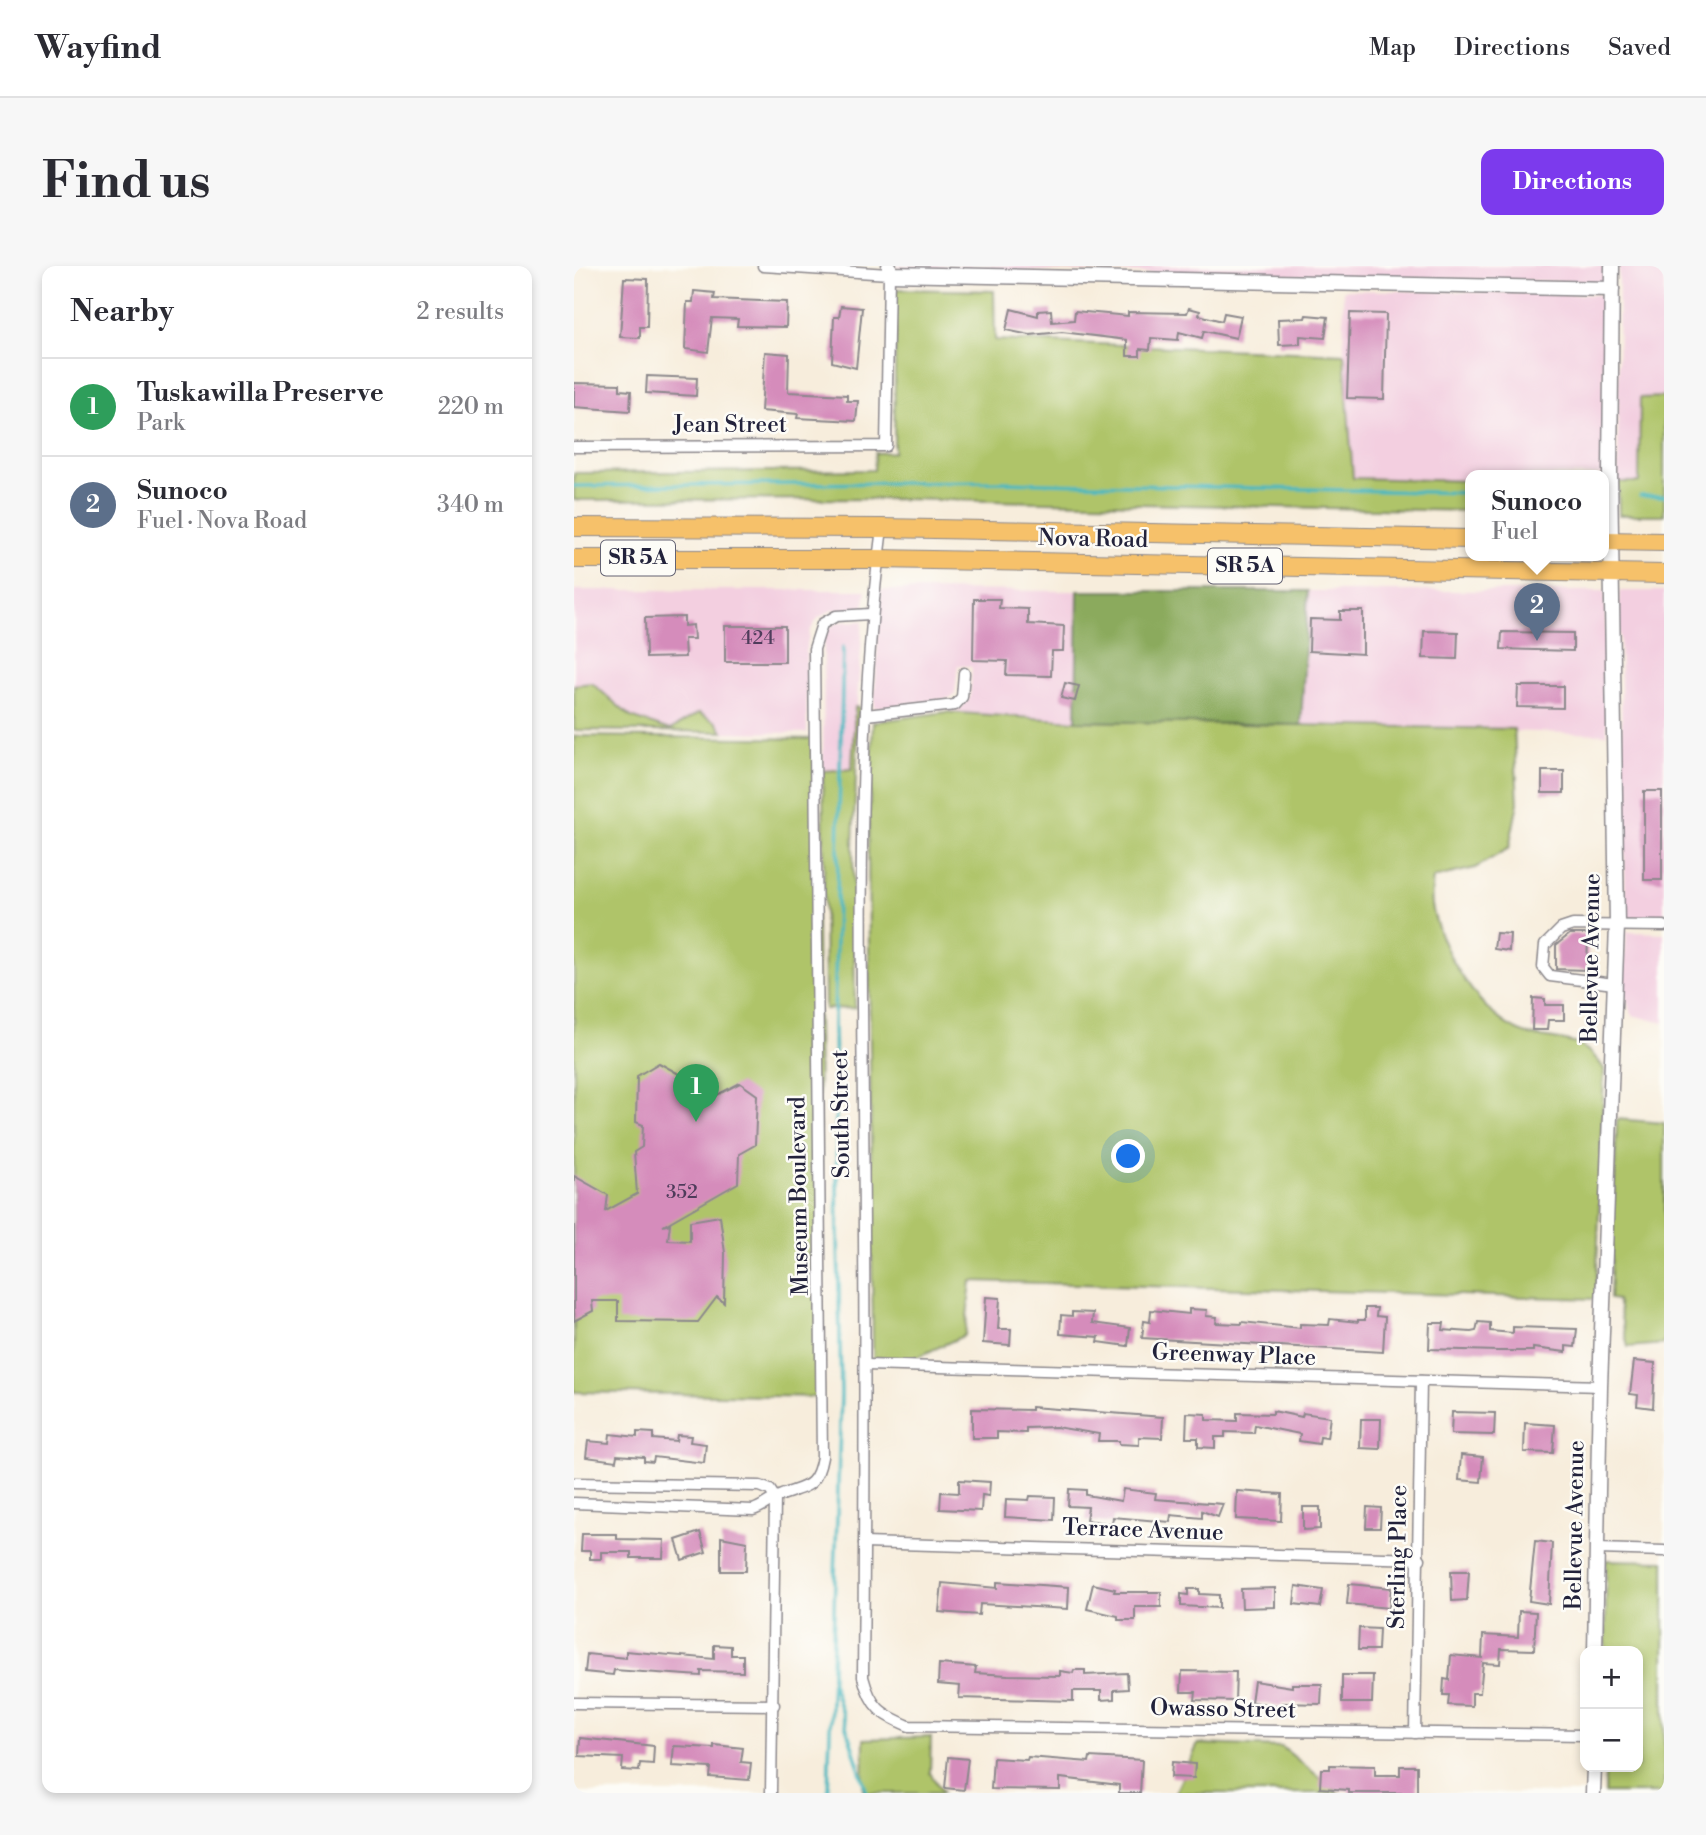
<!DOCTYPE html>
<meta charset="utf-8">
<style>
:root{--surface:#fff;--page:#f7f7f7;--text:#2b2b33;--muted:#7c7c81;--line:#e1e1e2;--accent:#7c3aed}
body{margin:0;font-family:"Libre Bodoni",serif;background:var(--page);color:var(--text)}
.controls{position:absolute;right:21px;bottom:21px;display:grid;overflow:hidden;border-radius:14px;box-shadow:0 4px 10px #0003}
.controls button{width:63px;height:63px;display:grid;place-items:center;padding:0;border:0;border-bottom:2px solid var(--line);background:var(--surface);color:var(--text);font:35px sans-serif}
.you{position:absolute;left:555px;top:891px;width:24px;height:24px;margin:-18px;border:5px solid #fff;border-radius:50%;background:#1a73e8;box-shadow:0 0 0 10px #1a73e833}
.badge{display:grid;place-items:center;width:46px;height:46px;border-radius:50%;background:var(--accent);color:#fff;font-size:23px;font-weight:700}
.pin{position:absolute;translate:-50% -58px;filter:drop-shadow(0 2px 4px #0008)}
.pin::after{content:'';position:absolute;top:37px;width:24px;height:21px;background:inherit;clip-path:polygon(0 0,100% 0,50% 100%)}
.popup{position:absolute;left:891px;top:204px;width:144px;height:91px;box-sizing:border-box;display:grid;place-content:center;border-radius:14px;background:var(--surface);filter:drop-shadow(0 2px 5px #0005);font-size:23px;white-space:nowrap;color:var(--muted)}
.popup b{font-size:26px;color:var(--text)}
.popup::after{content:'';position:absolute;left:50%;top:100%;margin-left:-14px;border:14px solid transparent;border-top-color:var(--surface)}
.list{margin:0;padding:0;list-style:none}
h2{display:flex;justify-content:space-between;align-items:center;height:91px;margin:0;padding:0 28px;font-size:30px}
h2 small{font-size:23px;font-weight:400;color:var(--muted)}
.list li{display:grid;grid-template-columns:46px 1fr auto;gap:21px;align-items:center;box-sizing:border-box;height:98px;padding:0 28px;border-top:2px solid var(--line)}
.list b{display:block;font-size:26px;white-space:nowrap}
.list p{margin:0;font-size:23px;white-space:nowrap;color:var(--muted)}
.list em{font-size:23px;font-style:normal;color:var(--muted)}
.map{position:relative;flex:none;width:1090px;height:1527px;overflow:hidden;border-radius:14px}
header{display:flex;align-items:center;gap:42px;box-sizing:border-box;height:98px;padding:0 35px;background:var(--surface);border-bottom:2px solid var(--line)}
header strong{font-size:33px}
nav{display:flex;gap:38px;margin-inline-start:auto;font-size:24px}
.intro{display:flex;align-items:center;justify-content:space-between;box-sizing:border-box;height:168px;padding:0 42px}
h1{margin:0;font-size:49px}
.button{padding:18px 32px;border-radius:14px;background:var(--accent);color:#fff;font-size:24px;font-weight:700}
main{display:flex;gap:42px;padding:0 42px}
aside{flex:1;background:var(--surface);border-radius:14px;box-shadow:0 4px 10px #0003}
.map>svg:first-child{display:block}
.built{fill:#f3cfe0}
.green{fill:#afc469;stroke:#687352;stroke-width:2}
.forest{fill:#8baa5d;stroke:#56664c;stroke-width:2}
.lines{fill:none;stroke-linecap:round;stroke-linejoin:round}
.stream{stroke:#49b8c0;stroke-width:3.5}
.building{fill:#d58cbb}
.minor-casing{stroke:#8c888c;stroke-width:13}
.tertiary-casing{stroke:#8c888c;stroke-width:17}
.primary-casing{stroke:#8c888c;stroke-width:20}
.minor{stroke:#fff;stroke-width:10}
.tertiary{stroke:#fff;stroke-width:14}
.primary{stroke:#f6c16b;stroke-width:18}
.labels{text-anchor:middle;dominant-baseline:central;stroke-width:5;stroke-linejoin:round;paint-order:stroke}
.number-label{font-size:19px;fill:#4f3c5b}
.shield{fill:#fdfcf7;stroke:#646373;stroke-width:2}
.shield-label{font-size:21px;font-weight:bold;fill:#22223b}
.street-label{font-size:23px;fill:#22223b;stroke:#fdfcf7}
</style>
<header>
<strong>Wayfind</strong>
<nav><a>Map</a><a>Directions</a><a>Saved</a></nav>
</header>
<div class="intro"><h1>Find us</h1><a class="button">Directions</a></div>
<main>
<aside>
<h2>Nearby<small>2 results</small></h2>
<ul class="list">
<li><span class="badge" style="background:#2e9e5b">1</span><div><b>Tuskawilla Preserve</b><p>Park</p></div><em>220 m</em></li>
<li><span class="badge" style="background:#5c6f8a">2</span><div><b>Sunoco</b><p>Fuel · Nova Road</p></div><em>340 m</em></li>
</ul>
</aside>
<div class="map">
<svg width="1090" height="1527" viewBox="0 0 1090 1527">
<rect width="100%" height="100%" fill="#fdfcf7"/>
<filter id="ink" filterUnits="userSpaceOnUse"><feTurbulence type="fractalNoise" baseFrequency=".0143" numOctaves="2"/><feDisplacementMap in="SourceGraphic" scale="14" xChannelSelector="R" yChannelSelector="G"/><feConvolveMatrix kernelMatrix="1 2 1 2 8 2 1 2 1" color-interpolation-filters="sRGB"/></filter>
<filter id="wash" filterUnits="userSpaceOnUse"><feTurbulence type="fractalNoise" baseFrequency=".00686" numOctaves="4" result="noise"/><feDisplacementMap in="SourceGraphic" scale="28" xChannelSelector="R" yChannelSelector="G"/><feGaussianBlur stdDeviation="1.57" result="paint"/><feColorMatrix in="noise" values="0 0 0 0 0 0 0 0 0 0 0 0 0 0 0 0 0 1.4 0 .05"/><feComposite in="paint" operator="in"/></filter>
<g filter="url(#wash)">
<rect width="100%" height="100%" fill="#f7eddc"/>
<!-- built -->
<g class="built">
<polygon points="323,0 1030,0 1030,16 323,2"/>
<polygon points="1045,0 1090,0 1090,131 1066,132 1065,216 1044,216"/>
<polygon points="769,24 1030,29 1029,209 897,209 896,215 779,212 770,88"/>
<polygon points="0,324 292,324 290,342 258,344 244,352 236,365 232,382 233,467 149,466 142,456 125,448 96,464 57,451 18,417 0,419"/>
<polygon points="307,324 504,325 502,455 372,446 386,443 396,432 398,401 384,399 381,427 376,432 300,442"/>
<polygon points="734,325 1031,325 1033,468 727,459"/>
<polygon points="1045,325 1090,325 1090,654 1052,653"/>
<polygon points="289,355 278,504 249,505 250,371 254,363 265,356"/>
<polygon points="1053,666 1090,667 1090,757 1058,749 1048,720"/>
</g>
<!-- green -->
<g class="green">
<polygon points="322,23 420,25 421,74 770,88 779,212 896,215 897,245 325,233 0,234 0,207 300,204 301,187 320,186"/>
<polygon points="1090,131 1090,249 1045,249 1044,216 1065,216 1066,132"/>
<polygon points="18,417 57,451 96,464 125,447 142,456 149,466 0,464 0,419"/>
<polygon points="281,441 285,441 279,579 281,742 251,743 249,505 278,503"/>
<path d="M372,446L502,455L940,463L944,537L935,582L901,602L859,612C858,620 857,631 858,639C865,683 907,752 950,767C984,778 1008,767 1030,803L1022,1033L397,1015L391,1069L337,1094L299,1092L294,581L299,456Z"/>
<polygon points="0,470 241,473 248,1131 0,1126"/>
<polygon points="1043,853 1090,857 1090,1078 1054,1081 1043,1034 1036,1033"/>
<polygon points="1032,1294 1090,1295 1090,1527 1031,1527 1031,1501 1064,1501 1064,1385 1032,1385"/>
<polygon points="357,1471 356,1507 369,1527 289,1527 290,1473"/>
<polygon points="624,1478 708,1481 765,1527 601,1527"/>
</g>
<!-- forest -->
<polygon class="forest" points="504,325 734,325 727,459 502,455"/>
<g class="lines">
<!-- stream -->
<g class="stream">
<polyline points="0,220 428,216 897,227"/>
<polyline points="1066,230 1090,230"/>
<polyline points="259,1419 293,1527"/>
<polyline points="254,1527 267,1128 260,759 269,381"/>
</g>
</g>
<g id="blocks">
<!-- building -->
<g class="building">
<polygon points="50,12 74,13 73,61 66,61 66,72 46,71"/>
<polygon points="120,25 141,27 140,33 213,36 212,61 163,60 164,53 138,52 134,86 111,83 113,36 119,36"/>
<polygon points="267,40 288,42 282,102 258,96 260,51 265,51"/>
<polygon points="615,42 626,45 625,49 648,55 650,47 667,50 662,72 630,65 628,72 605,66 604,74 577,72 576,84 566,83 566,90 553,90 553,74 488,66 456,69 432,64 437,43 464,50 464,45 477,44 478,56 500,54 501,45 554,50 554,46 613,47"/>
<polygon points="776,47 812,48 810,133 773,132"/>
<polygon points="732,49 754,51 751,72 726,70 726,78 705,79 704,53 731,52"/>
<polygon points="191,86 215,88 214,126 273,129 273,135 284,135 282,155 223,152 224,148 187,145"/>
<polygon points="73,110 123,112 122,130 72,127"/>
<polygon points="0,117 46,118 46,124 57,125 56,145 0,141"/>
<polygon points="400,333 426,333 425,342 454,343 454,358 490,360 489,385 478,385 477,410 432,409 433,395 399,394"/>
<polygon points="766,345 789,345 789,388 735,385 736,353 766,354"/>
<polygon points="110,351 110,360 119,359 120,373 110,373 111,391 72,392 71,352"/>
<rect x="151" y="360" width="60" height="36"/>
<polygon points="850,365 884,366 883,393 849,392"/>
<polygon points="928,366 999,367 999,385 927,383"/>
<polygon points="491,417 505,420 501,435 487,432"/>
<polygon points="944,420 989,420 989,442 943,441"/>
<rect x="968" y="505" width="22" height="22"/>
<rect x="1070" y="525" width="18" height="89"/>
<polygon points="922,667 936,668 935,685 920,683"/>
<polygon points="996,668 1014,668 1013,704 982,703 982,679"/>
<polygon points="959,732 971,733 971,739 990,739 990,754 974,754 973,764 958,764"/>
<polygon points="85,797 143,829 166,817 183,829 181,879 165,888 164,917 89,960 96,958 94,974 116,975 116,955 146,950 151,987 150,1037 143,1031 124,1056 44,1055 44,1035 18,1035 19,1045 0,1055 0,910 34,929 32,945 63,928 60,886 68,881 69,859 62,856 63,810"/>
<polygon points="412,1031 426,1032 424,1063 437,1063 436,1079 409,1077"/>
<polygon points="791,1042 803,1042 802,1050 811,1051 809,1086 568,1072 570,1055 576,1056 577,1044 615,1048 615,1043 633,1044 632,1050 643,1051 642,1057 668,1058 668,1056 726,1062 726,1058 755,1059 756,1053 784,1056 784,1054 791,1054"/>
<polygon points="498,1046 519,1047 518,1057 556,1062 554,1080 524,1076 525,1071 486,1068 487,1049 498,1050"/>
<polygon points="904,1056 916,1057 916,1065 939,1067 939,1061 1003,1063 1001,1081 992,1080 992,1086 959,1082 959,1085 924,1085 855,1083 856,1057 870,1057 869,1064 897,1066 902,1065"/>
<polygon points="1060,1095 1081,1097 1079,1142 1063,1140 1064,1129 1056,1128"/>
<polygon points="457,1141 589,1151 588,1172 565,1171 565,1179 545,1178 545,1175 524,1175 525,1168 482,1161 452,1162 452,1167 423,1166 423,1172 398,1172 398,1143 457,1144"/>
<polygon points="699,1145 728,1151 729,1147 756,1151 753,1172 746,1171 745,1178 725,1175 726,1168 681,1159 680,1167 651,1166 651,1171 641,1171 641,1182 624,1181 624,1172 612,1172 613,1147 632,1148 632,1154 663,1155 663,1147 699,1148"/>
<polygon points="878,1146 921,1147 920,1169 877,1168"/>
<polygon points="787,1153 807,1153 806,1183 786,1182"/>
<polygon points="951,1157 981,1159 979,1187 950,1186"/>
<polygon points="63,1166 79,1167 79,1173 102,1175 103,1169 117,1170 116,1176 132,1178 130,1197 80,1191 79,1196 70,1195 70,1191 43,1189 42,1195 12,1191 14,1175 35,1177 36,1168 63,1171"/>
<polygon points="887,1189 909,1191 907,1216 885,1214"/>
<polygon points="385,1214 416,1216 415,1230 408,1229 407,1245 366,1243 367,1226 385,1227"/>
<polygon points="495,1223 512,1224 512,1229 547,1235 549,1223 582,1227 581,1233 649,1238 644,1251 628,1245 628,1252 597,1249 596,1256 539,1251 538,1258 512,1254 514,1241 494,1240"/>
<polygon points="663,1225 708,1228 707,1255 662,1253"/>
<polygon points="456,1230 481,1231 480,1254 431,1251 432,1233 455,1234"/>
<polygon points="729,1241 746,1241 746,1263 729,1264"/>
<polygon points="793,1241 807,1242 806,1262 792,1262"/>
<polygon points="126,1266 132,1286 108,1294 102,1274"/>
<polygon points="8,1268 43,1268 43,1273 90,1274 89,1292 57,1292 57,1286 27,1286 27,1293 16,1293 16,1285 7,1285"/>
<polygon points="147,1271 173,1276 172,1305 147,1305"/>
<polygon points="961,1275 978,1277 975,1338 955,1335"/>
<polygon points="877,1305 895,1305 893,1334 878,1335"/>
<polygon points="423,1316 495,1321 494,1343 406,1338 405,1349 365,1346 368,1317 423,1322"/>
<polygon points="519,1318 541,1323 540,1326 587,1326 587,1341 561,1341 561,1354 544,1354 544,1350 513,1343"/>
<polygon points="775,1318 817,1322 815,1342 773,1338"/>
<polygon points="722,1320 749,1324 746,1341 720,1338"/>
<polygon points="701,1322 701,1341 668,1342 667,1323"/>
<polygon points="614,1323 625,1323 625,1328 645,1329 645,1342 607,1340 607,1328 614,1329"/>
<polygon points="945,1345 962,1346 960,1384 927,1383 926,1398 909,1397 906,1427 898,1427 898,1440 874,1439 875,1429 869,1429 870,1413 875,1414 877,1389 908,1392 909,1369 944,1371"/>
<polygon points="785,1362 805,1363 804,1384 784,1384"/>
<polygon points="140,1379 157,1380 157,1389 169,1389 169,1406 127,1405 127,1410 40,1404 39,1409 11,1406 13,1388 52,1392 52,1385 140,1393"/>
<polygon points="365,1398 402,1401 401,1407 434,1409 486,1410 486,1405 499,1407 500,1404 511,1404 511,1409 553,1407 554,1423 540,1424 540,1433 527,1434 527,1425 499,1425 499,1435 385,1432 386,1420 364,1418"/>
<polygon points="608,1405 662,1406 661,1435 621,1434 622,1426 607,1426"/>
<polygon points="768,1409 799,1409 798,1437 768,1437"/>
<polygon points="680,1415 718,1421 718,1418 748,1418 747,1438 708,1437 707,1440 677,1436"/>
<polygon points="6,1472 80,1480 79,1498 66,1497 65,1505 48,1504 49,1492 5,1490"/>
<polygon points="140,1479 169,1482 167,1496 177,1497 175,1514 136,1511 137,1502 98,1500 100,1480 140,1482"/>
<polygon points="374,1491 394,1493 390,1524 371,1522"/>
<polygon points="454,1491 515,1496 516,1491 568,1494 566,1527 545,1527 545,1519 486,1512 486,1524 417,1523 419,1492 453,1494"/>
<polygon points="598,1496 621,1498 620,1512 597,1511"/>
<polygon points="756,1499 801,1500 801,1509 826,1509 826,1500 843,1500 843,1527 775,1527 775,1524 746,1522 747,1503 756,1503"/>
</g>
</g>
</g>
<g filter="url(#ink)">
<use href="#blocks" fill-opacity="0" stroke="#8c888c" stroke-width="2"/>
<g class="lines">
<defs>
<g id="minor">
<polyline points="0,181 312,180 315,8 189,0"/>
<path d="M308,262C283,453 287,646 289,839C291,1030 291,1221 289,1411C297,1442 307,1448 335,1460L1011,1469"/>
<polyline points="292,449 381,439 388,431 390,407"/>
<polyline points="1040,718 976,710 969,701 971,679 987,663 999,659 1090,660"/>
<polyline points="292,1099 1026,1120"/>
<polyline points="0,1217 186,1220 196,1224 201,1232"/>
<path d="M0,1237L179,1244C189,1241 194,1235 203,1231C230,1219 242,1225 248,1191L240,383L248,358L262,350L296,348"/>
<polyline points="290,1277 846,1293"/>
<polyline points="1024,1283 1090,1285"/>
<polyline points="0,1437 200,1439"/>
<polyline points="841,1467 847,1115"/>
<polyline points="197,1527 201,1232"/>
</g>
<g id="tertiary">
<polyline points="315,0 315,8 1038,23"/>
<polyline points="1021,1385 1026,1120 1043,659 1036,206 1038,0"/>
<polyline points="1019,1527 1020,1501"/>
</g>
<g id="primary">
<polyline points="0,261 308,262 897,273"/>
<polyline points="1030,275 1090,276"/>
<polyline points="0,293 304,293 1090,308"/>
</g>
</defs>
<!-- minor casing -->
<use href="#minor" class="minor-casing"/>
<!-- tertiary casing -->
<use href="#tertiary" class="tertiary-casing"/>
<!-- primary casing -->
<use href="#primary" class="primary-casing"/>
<!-- minor -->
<use href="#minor" class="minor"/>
<!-- tertiary -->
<use href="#tertiary" class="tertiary"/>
<!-- primary -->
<use href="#primary" class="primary"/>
</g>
</g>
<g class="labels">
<!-- number labels -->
<g class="number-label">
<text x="184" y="372">424</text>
<text x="108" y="926">352</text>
</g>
<!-- shield labels -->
<g class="shield">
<rect x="27" y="274.5" width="74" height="35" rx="5"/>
<rect x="634" y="282.5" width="74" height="35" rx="5"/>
</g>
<g class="shield-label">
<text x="64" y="292">SR 5A</text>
<text x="671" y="300">SR 5A</text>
</g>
<!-- street labels -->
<g class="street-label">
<text x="156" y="159">Jean Street</text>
<text transform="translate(519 273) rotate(1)">Nova Road</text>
<text transform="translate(1017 692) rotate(-89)">Bellevue Avenue</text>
<text transform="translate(267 848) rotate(-91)">South Street</text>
<text transform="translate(225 930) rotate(-91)">Museum Boulevard</text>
<text transform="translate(660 1089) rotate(2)">Greenway Place</text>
<text transform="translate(1001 1259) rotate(-89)">Bellevue Avenue</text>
<text transform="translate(569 1264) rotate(2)">Terrace Avenue</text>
<text transform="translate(824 1291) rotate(-89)">Sterling Place</text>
<text transform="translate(649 1443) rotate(1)">Owasso Street</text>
</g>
</g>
</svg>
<div class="controls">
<button>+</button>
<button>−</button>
</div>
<div class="you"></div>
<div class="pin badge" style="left:122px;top:856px;background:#2e9e5b">1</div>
<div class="pin badge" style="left:963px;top:375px;background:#5c6f8a">2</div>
<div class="popup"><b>Sunoco</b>Fuel</div>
</div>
</main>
